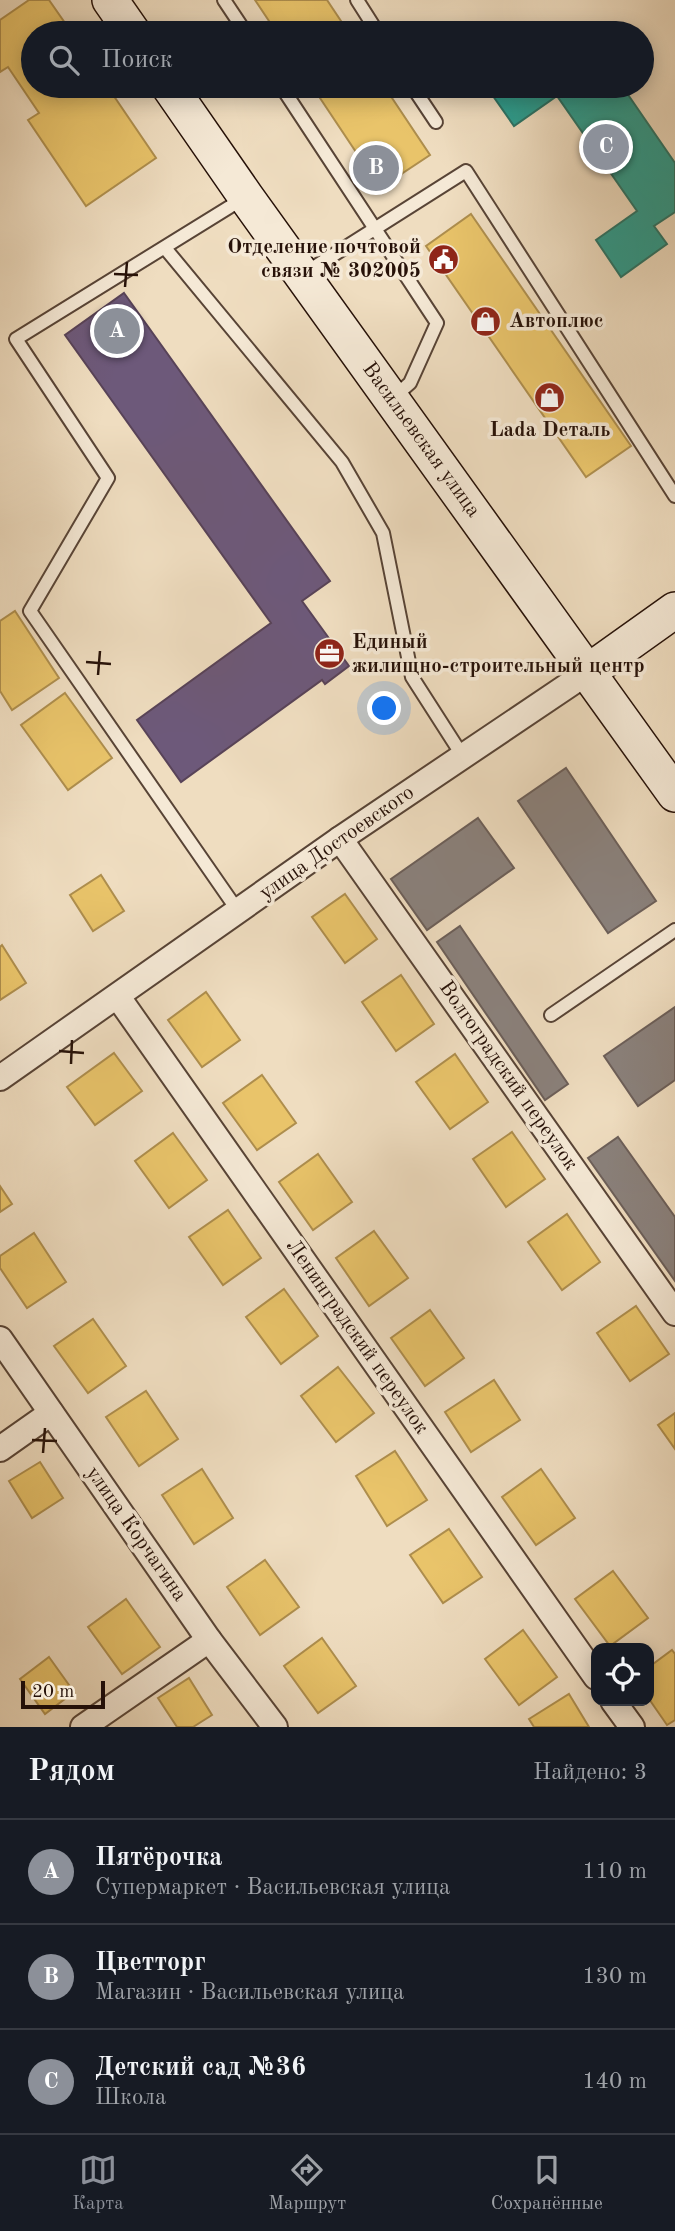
<!DOCTYPE html>
<html lang="ru">
<meta charset="utf-8">
<style>
:root{--surface:#171b24;--page:#20242c;--text:#f1f3f6;--muted:#9ea1a6;--line:#363941;--accent:#8c9099}
body{margin:0;font-family:"Old Standard TT",serif;background:var(--page);color:var(--text)}
.controls{position:absolute;right:21px;bottom:21px;display:grid;overflow:hidden;border-radius:14px;box-shadow:0 4px 18px #0003}
.controls button{width:63px;height:63px;display:grid;place-items:center;padding:0;border:0;border-bottom:2px solid var(--line);background:var(--surface);color:var(--text);font:35px sans-serif}
.scale{position:absolute;left:21px;bottom:18px;width:84px;box-sizing:border-box;padding-left:7px;border:4px solid #261108;border-top:0;font-size:19px;line-height:24px;white-space:nowrap;color:#261108;-webkit-text-stroke:5px #f5e9d6;paint-order:stroke}
.you{position:absolute;left:385px;top:709px;width:24px;height:24px;margin:-18px;border:5px solid #fff;border-radius:50%;background:#1a73e8;box-shadow:0 0 0 10px #1a73e833}
.badge{display:grid;place-items:center;width:46px;height:46px;border-radius:50%;background:var(--accent);color:#fff;font-size:23px;font-weight:700}
.pin{position:absolute;translate:-50% -50%;border:4px solid #fff;box-shadow:0 2px 7px #0006}
.list{margin:0;padding:0;list-style:none}
h2{display:flex;justify-content:space-between;align-items:center;height:91px;margin:0;padding:0 28px;font-size:30px}
h2 small{font-size:23px;font-weight:400;color:var(--muted)}
.list li{display:grid;grid-template-columns:46px 1fr auto;gap:21px;align-items:center;box-sizing:border-box;height:105px;padding:0 28px;border-top:2px solid var(--line)}
.list b{display:block;font-size:26px;white-space:nowrap}
.list p{margin:0;font-size:23px;white-space:nowrap;color:var(--muted)}
.list em{font-size:23px;font-style:normal;color:var(--muted)}
.icon{flex:none;width:38px;height:38px;fill:none;stroke:currentColor;stroke-width:2;stroke-linecap:round;stroke-linejoin:round}
.map{position:relative;flex:none;width:675px;height:1727px;overflow:hidden}
.search{position:absolute;background:var(--surface);box-shadow:0 4px 18px #0003;left:21px;right:21px;top:21px;height:77px;display:flex;align-items:center;gap:18px;box-sizing:border-box;padding:0 24px;border-radius:38px;color:var(--muted);font-size:26px}
.sheet{height:406px;background:var(--surface)}
nav{display:flex;justify-content:space-around;align-items:center;box-sizing:border-box;height:98px;border-top:2px solid var(--line);background:var(--surface);font-size:19px;color:var(--muted)}
nav a{display:grid;justify-items:center;gap:4px}
nav .on{color:var(--accent)}
.map>svg:first-child{display:block}
.homes{fill:#e9c46a;stroke:#ae8e4d;stroke-width:2}
.offices{fill:#6d597a;stroke:#584358;stroke-width:2}
.schools{fill:#2a9d8f;stroke:#297366;stroke-width:2}
.industry{fill:#8a817c;stroke:#6c5f59;stroke-width:2}
.lines{fill:none;stroke-linecap:round;stroke-linejoin:round}
.lane-casing{stroke:#584436;stroke-width:16}
.street-casing{stroke:#584436;stroke-width:28}
.secondary-casing{stroke:#261108;stroke-width:38}
.lane{stroke:#f5e9d6;stroke-width:12}
.street{stroke:#f5e9d6;stroke-width:24}
.secondary{stroke:#f5e9d6;stroke-width:35}
.ticks{fill:none;stroke:#261108;stroke-width:2.5}
.labels{text-anchor:middle;dominant-baseline:central;stroke-width:7;stroke-linejoin:round;paint-order:stroke}
.poi-label{font-size:21px;font-weight:bold;fill:#261108;stroke:#f5e9d6;text-anchor:start}
.street-label{font-size:21px;fill:#261108;stroke:#f5e9d6}
</style>
<div class="map">
<svg width="675" height="1727" viewBox="0 0 675 1727">
<rect width="100%" height="100%" fill="#efddc0"/>
<filter id="stains"><feTurbulence type="fractalNoise" baseFrequency=".00286" numOctaves="4"/><feColorMatrix values="0 0 0 0 .2 0 0 0 0 .09 0 0 0 0 .02 0 0 0 .5 -.17"/></filter>
<radialGradient id="worn" r=".72"><stop offset=".6" stop-color="#630" stop-opacity="0"/><stop offset="1" stop-color="#630" stop-opacity=".3"/></radialGradient>
<!-- homes -->
<g class="homes">
<polygon points="29,0 49,0 72,33 33,33 33,86 107,86 156,158 86,206 28,120 39,113 8,67 0,72 0,20"/>
<polygon points="255,0 327,0 349,33 277,33"/>
<polygon points="312,86 384,86 430,155 380,188"/>
<polygon points="471,214 631,446 586,477 426,246"/>
<polygon points="15,611 59,678 12,710 0,691 0,621"/>
<polygon points="65,693 112,758 68,790 21,725"/>
<polygon points="101,875 124,911 93,931 70,895"/>
<polygon points="345,894 377,939 345,963 312,917"/>
<polygon points="2,945 26,983 0,1000 0,947"/>
<polygon points="401,975 434,1024 396,1051 362,1002"/>
<polygon points="206,992 240,1040 202,1067 168,1020"/>
<polygon points="114,1053 142,1091 95,1125 67,1087"/>
<polygon points="455,1054 488,1102 450,1129 416,1082"/>
<polygon points="262,1075 296,1123 257,1150 223,1103"/>
<polygon points="512,1132 545,1179 506,1207 473,1159"/>
<polygon points="173,1133 207,1180 169,1208 135,1161"/>
<polygon points="318,1154 352,1202 313,1230 279,1182"/>
<polygon points="0,1186 12,1204 0,1212"/>
<polygon points="228,1210 261,1258 223,1285 189,1237"/>
<polygon points="567,1214 600,1262 562,1290 528,1242"/>
<polygon points="374,1231 408,1278 369,1306 336,1258"/>
<polygon points="34,1233 66,1282 27,1308 0,1268 0,1256"/>
<polygon points="284,1289 318,1336 281,1364 246,1317"/>
<polygon points="636,1306 669,1354 630,1381 597,1333"/>
<polygon points="430,1310 464,1358 425,1386 391,1338"/>
<polygon points="93,1319 126,1366 88,1393 54,1346"/>
<polygon points="338,1367 374,1413 336,1442 301,1396"/>
<polygon points="494,1380 520,1420 471,1452 445,1412"/>
<polygon points="146,1391 178,1439 139,1466 106,1417"/>
<polygon points="675,1413 675,1449 658,1425"/>
<polygon points="395,1451 427,1500 387,1526 356,1476"/>
<polygon points="40,1462 63,1498 32,1518 9,1481"/>
<polygon points="202,1469 233,1518 194,1544 162,1495"/>
<polygon points="541,1469 575,1518 536,1545 502,1497"/>
<polygon points="449,1529 482,1577 443,1603 410,1555"/>
<polygon points="265,1560 299,1607 260,1635 227,1587"/>
<polygon points="613,1571 648,1618 610,1646 575,1599"/>
<polygon points="126,1599 160,1647 122,1674 88,1627"/>
<polygon points="523,1630 557,1677 519,1705 485,1659"/>
<polygon points="322,1638 356,1686 318,1713 284,1666"/>
<polygon points="672,1650 675,1654 675,1720 667,1725 649,1699 649,1667"/>
<polygon points="49,1657 74,1692 45,1714 20,1679"/>
<polygon points="189,1678 212,1715 193,1727 177,1727 158,1698"/>
<polygon points="569,1694 589,1727 534,1727 529,1719"/>
</g>
<!-- offices -->
<polygon class="offices" points="124,293 330,581 302,601 349,666 325,684 322,680 181,782 137,720 271,623 65,335"/>
<!-- schools -->
<polygon class="schools" points="486,86 622,86 675,163 675,212 654,226 667,244 621,277 596,240 637,211 557,96 514,126"/>
<!-- industry -->
<g class="industry">
<polygon points="566,768 656,901 608,933 518,801"/>
<polygon points="478,818 514,868 427,930 391,879"/>
<polygon points="460,926 568,1084 545,1100 437,942"/>
<polygon points="675,1007 675,1080 638,1106 604,1056"/>
<polygon points="618,1137 675,1217 675,1281 588,1158"/>
</g>
<g class="lines">
<defs>
<g id="lane">
<polyline points="224,0 246,33"/>
<polyline points="357,0 378,33"/>
<polyline points="281,86 437,323 410,383 394,397"/>
<polyline points="412,86 436,122"/>
<polyline points="165,248 342,462 383,533 412,677 462,755"/>
<polyline points="305,273 466,171 675,496"/>
<polyline points="238,911 30,611 108,478 16,339 244,198"/>
<polyline points="551,1015 675,930"/>
</g>
<g id="street">
<polyline points="340,839 675,1313"/>
<polyline points="118,997 596,1677"/>
<polyline points="0,1078 340,839 588,672"/>
<polyline points="0,1339 209,1640 275,1727"/>
<polyline points="0,1449 51,1413"/>
<polyline points="613,1701 632,1727"/>
<polyline points="83,1727 209,1640"/>
</g>
<g id="secondary">
<polyline points="110,0 133,33"/>
<polyline points="169,86 246,197 675,794"/>
<polyline points="588,672 675,610"/>
</g>
</defs>
<!-- lane casing -->
<use href="#lane" class="lane-casing"/>
<!-- street casing -->
<use href="#street" class="street-casing"/>
<!-- secondary casing -->
<use href="#secondary" class="secondary-casing"/>
<!-- lane -->
<use href="#lane" class="lane"/>
<!-- street -->
<use href="#street" class="street"/>
<!-- secondary -->
<use href="#secondary" class="secondary"/>
</g>
<!-- ticks -->
<path class="ticks" d="M114,274L138,275M125,287L127,262M86,662L111,664M98,675L100,651M59,1051L84,1053M71,1064L72,1040M32,1440L57,1441M43,1453L45,1428"/>
<!-- icons -->
<defs>
<symbol id="civic-disc" viewBox="-11 -11 22 22"><circle r="9.5" fill="#8f2418" stroke="#f5e9d6"/><path d="M-.6-6.5H3V-4.5H.6V-3L4-1V1h2V6H-6V1h2V-1L-.6-3ZM-1.2 2.5V6h2.4V2.5Z" fill="#fff"/></symbol>
<symbol id="shop-disc" viewBox="-11 -11 22 22"><circle r="9.5" fill="#8f2418" stroke="#f5e9d6"/><path d="M-5-2.5h2.3a2.7 3.5 0 0 1 5.4 0H5L5.5 6h-11ZM-1.5-2.5h3a1.5 2.3 0 0 0-3 0Z" fill="#fff"/></symbol>
<symbol id="office-disc" viewBox="-11 -11 22 22"><circle r="9.5" fill="#8f2418" stroke="#f5e9d6"/><path d="M-6-3h4V-5.5h4V-3h4V5H-6ZM-1-4.5V-3h2v-1.5ZM-6 0V1H6V0Z" fill="#fff"/></symbol>
</defs>
<g fill-rule="evenodd">
<use href="#civic-disc" x="426" y="242" width="35" height="35"/>
<use href="#shop-disc" x="468" y="304" width="35" height="35"/>
<use href="#shop-disc" x="532" y="380" width="35" height="35"/>
<use href="#office-disc" x="312" y="636" width="35" height="35"/>
</g>
<g class="labels">
<!-- poi labels -->
<g class="poi-label">
<text x="421" y="247" text-anchor="end">Отделение почтовой<tspan x="421" dy="24">связи № 302005</tspan></text>
<text x="509" y="321">Автоплюс</text>
<text x="550" y="430" text-anchor="middle">Lada Dеталь</text>
<text x="352" y="642">Единый<tspan x="352" dy="24">жилищно-строительный центр</tspan></text>
</g>
<!-- street labels -->
<g class="street-label">
<text transform="translate(421 440) rotate(54)">Васильевская улица</text>
<text transform="translate(337 843) rotate(-35)">улица Достоевского</text>
<text transform="translate(508 1076) rotate(55)">Волгоградский переулок</text>
<text transform="translate(357 1337) rotate(55)">Ленинградский переулок</text>
<text transform="translate(136 1534) rotate(55)">улица Корчагина</text>
</g>
</g>
<rect width="100%" height="100%" filter="url(#stains)"/>
<rect width="100%" height="100%" fill="url(#worn)"/>
</svg>
<div class="controls">
<button><svg class="icon" aria-label="locate" viewBox="0 0 24 24"><circle cx="12" cy="12" r="6"/><path d="M12 2v4M12 18v4M2 12h4M18 12h4"/></svg></button>
</div>
<div class="scale">20 m</div>
<div class="you"></div>
<div class="pin badge" style="left:117px;top:331px">A</div>
<div class="pin badge" style="left:376px;top:168px">B</div>
<div class="pin badge" style="left:606px;top:147px">C</div>
<div class="search"><svg class="icon" aria-label="search" viewBox="0 0 24 24"><circle cx="10" cy="10" r="6"/><path d="M15 15l6 6"/></svg>Поиск</div>
</div>
<section class="sheet">
<h2>Рядом<small>Найдено: 3</small></h2>
<ul class="list">
<li><span class="badge">A</span><div><b>Пятёрочка</b><p>Супермаркет · Васильевская улица</p></div><em>110 m</em></li>
<li><span class="badge">B</span><div><b>Цветторг</b><p>Магазин · Васильевская улица</p></div><em>130 m</em></li>
<li><span class="badge">C</span><div><b>Детский сад №36</b><p>Школа</p></div><em>140 m</em></li>
</ul>
</section>
<nav>
<a class="on"><svg class="icon" aria-label="map" viewBox="0 0 24 24"><path d="M3 6l6-2 6 2 6-2v14l-6 2-6-2-6 2zM9 4v14M15 6v14"/></svg>Карта</a>
<a><svg class="icon" aria-label="directions" viewBox="0 0 24 24"><path d="M12 3l9 9-9 9-9-9zM9 14v-3h6M13 9l2 2-2 2"/></svg>Маршрут</a>
<a><svg class="icon" aria-label="saved" viewBox="0 0 24 24"><path d="M7 4h10v16l-5-4-5 4z"/></svg>Сохранённые</a>
</nav>
